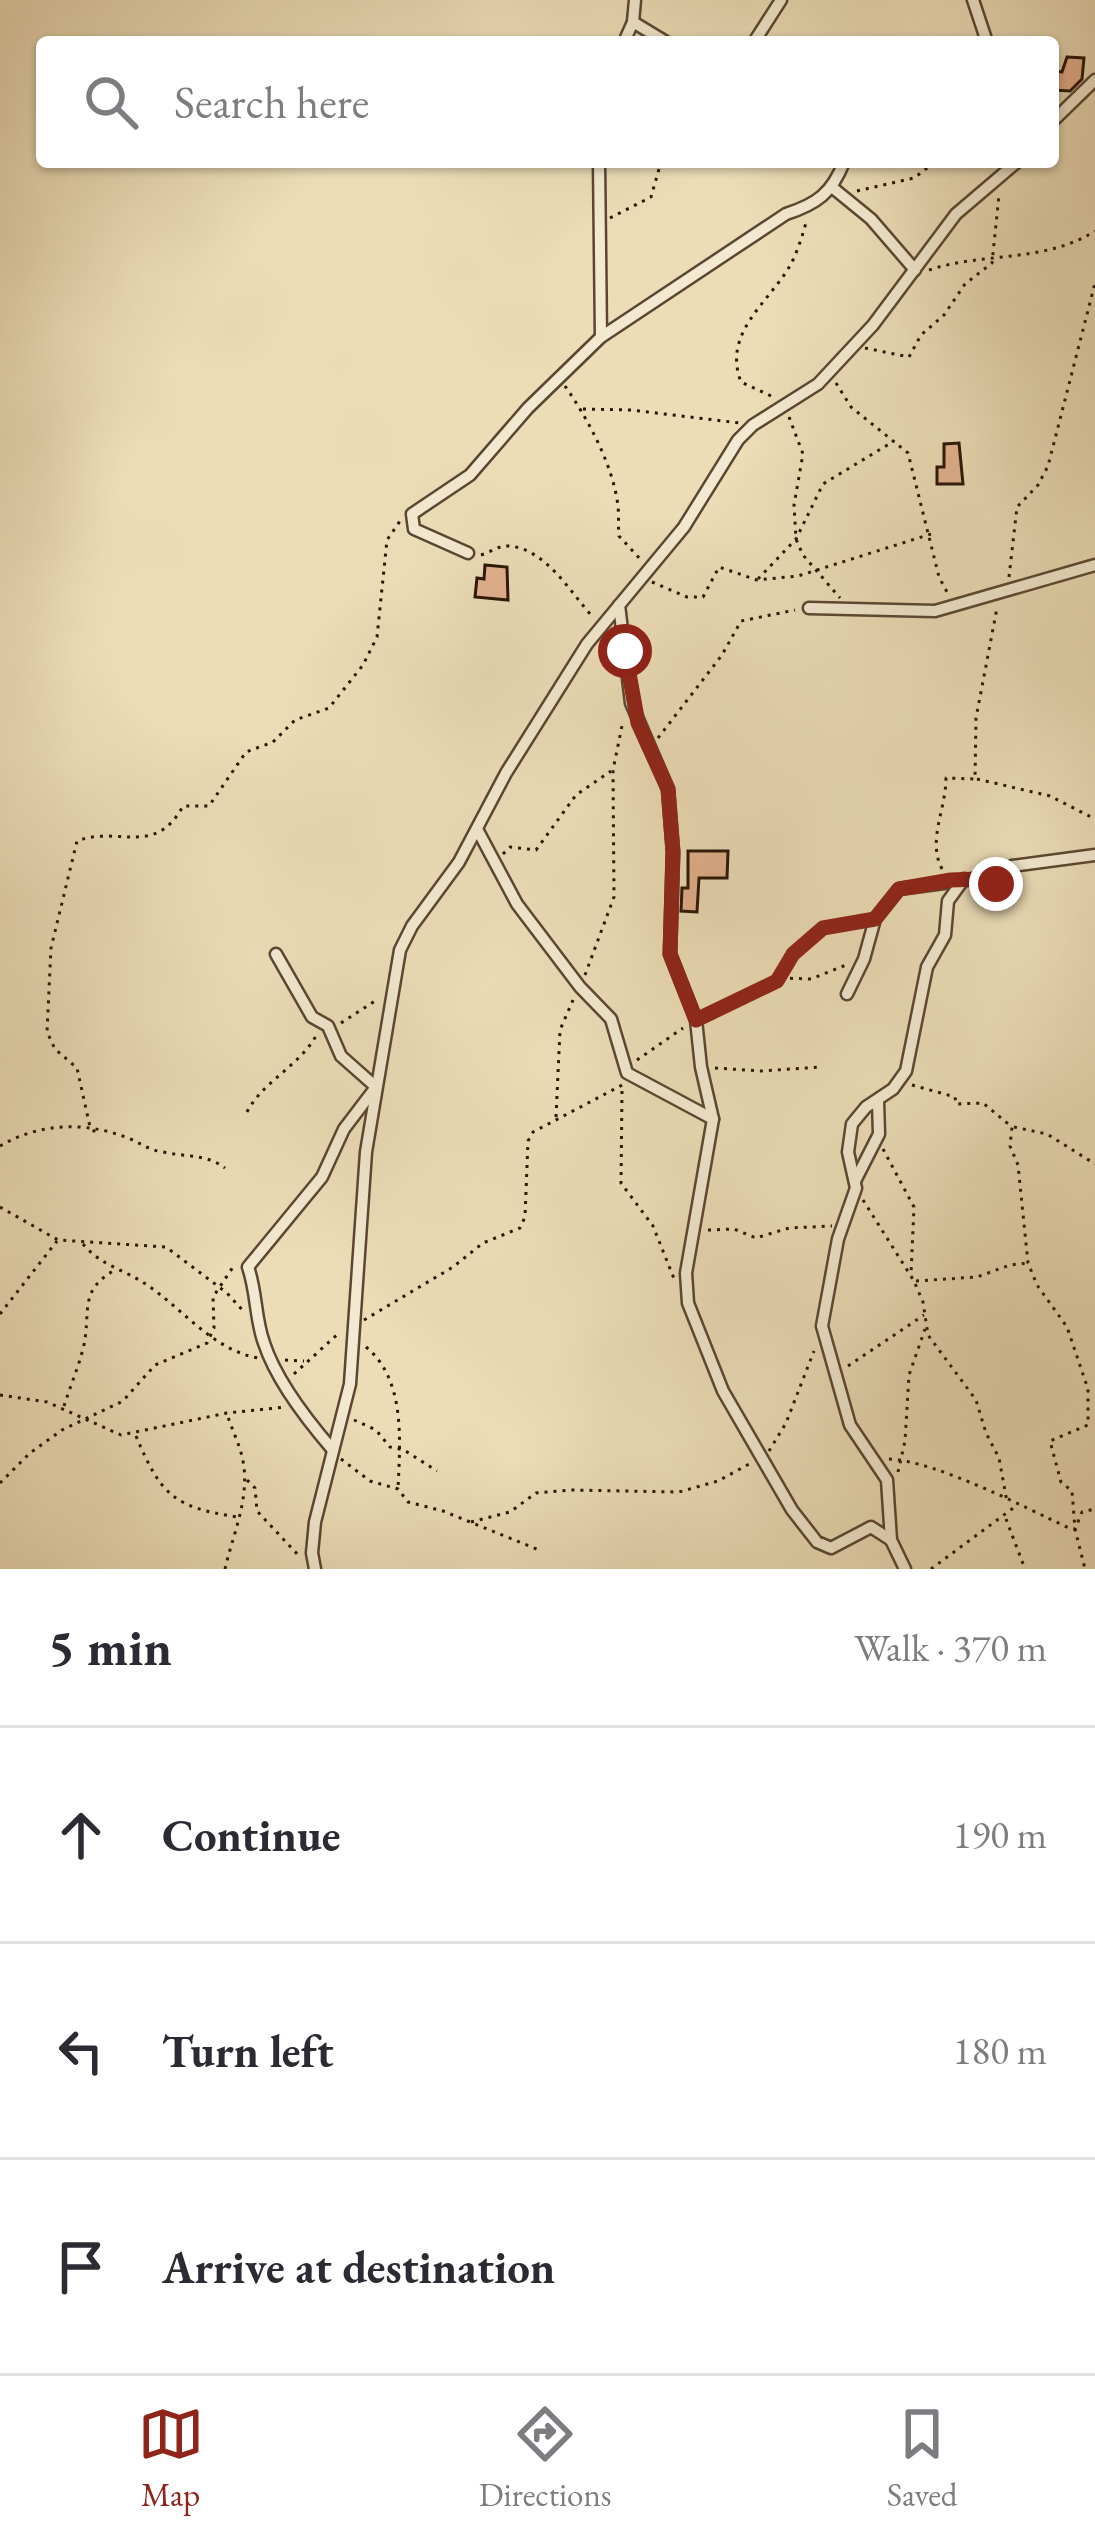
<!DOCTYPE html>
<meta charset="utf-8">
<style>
:root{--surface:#fff;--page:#f7f7f7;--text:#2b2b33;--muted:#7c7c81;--line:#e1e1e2;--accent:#8f2418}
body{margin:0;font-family:"EB Garamond",serif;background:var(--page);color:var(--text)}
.stop{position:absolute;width:36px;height:36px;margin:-27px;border:9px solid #8f2418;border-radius:50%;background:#fff}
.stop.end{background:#8f2418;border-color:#fff;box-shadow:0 3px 12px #0008}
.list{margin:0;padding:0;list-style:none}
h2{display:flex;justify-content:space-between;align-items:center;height:156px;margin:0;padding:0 48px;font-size:51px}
h2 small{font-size:39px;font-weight:400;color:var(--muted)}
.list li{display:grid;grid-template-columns:78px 1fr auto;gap:36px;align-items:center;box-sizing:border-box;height:216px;padding:0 48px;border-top:3px solid var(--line)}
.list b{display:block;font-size:45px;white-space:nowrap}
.list em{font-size:39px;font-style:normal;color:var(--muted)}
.icon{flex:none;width:66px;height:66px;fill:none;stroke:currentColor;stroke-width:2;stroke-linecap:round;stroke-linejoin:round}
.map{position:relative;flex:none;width:1095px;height:1569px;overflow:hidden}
.search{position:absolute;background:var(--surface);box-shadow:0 3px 9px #0004;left:36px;right:36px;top:36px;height:132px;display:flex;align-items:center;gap:30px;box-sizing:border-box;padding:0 42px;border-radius:12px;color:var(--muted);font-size:45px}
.sheet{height:804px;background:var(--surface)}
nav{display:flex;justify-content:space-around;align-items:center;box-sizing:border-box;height:168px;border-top:3px solid var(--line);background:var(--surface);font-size:33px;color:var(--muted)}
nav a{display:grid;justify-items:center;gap:6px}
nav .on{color:var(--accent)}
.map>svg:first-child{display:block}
.building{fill:#e4b28f;stroke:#291506;stroke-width:3}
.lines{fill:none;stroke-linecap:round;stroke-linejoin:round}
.street-casing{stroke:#5a4732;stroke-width:15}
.path{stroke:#291506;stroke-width:3;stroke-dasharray:3 6;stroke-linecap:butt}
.street{stroke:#f3e9d0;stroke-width:10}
.route{stroke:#8f2418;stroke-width:15}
</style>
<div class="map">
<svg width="1095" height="1569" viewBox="0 0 1095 1569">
<rect width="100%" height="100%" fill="#ecddb7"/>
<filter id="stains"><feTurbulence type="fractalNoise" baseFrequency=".00167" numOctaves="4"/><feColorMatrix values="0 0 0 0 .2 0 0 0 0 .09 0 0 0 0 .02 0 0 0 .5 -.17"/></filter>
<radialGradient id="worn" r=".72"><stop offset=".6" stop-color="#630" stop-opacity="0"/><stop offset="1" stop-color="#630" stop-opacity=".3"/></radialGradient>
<!-- building -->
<g class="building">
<polygon points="1067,57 1084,58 1082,79 1070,91 1053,90 1053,71 1062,72"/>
<polygon points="959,443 963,484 937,484 937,467 944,467 944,444"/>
<polygon points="485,565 507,567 508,600 475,597 477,578 484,579"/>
<polygon points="688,851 728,851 727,878 699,878 697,912 681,911 682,888 688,888"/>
</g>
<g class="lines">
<defs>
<g id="street">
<polyline points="973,0 987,42"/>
<polyline points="633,22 666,42"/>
<polyline points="624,42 633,22 635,0"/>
<polyline points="754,42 781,0"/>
<polyline points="1053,121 1095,80"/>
<polyline points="599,162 601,337"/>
<polyline points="833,188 871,219 915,270"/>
<path d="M468,553L414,529L412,514L470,475L528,408L601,337L786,214C817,204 832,193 844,162"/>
<polyline points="619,605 631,703 668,789 673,852 670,954 696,1020 701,1067 713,1119 686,1273 688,1303 723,1391 792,1510 817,1542 831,1548 871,1527 891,1540"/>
<polyline points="809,608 935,611 1095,565"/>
<polyline points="477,829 517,904 580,987 611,1019 627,1073 713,1119"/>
<path d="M276,954L312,1017L328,1026L341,1056L376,1087L344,1129L322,1177L248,1267C257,1293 255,1319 264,1343C276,1380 307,1420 332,1449"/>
<polyline points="847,994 864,959 875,919 899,889 974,879 993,885 999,881 1003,870 1012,866 1095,855"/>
<polyline points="855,1181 879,1134 878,1101"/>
<polyline points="315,1569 312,1553 315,1522 350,1384 366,1152 400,950 412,926 459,862 506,773 587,644 684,527 738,440 753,425 818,384 873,325 956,214 1017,162"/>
<polyline points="905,1569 891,1540 887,1480 850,1425 822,1326 838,1239 856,1188 848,1152 852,1124 866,1107 893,1089 906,1071 927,967 945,935 948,901 964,879"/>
</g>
</defs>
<!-- street casing -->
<use href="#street" class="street-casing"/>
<!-- path -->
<g class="path">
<polyline points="857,191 914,178 935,162"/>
<polyline points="610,218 651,197 661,162"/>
<path d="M929,270C982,252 1045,263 1095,231"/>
<polyline points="865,348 909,357 921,335 944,315 965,284 992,263 999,195"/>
<polyline points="836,383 851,407 908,453 939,577 947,592"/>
<path d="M565,386C588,419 613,465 618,506C619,516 618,526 619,536L641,560"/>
<path d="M771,396L741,382C722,332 769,303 791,264C798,250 803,234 807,219"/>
<polyline points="583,409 631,410 740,423"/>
<polyline points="789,417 803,454 794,505 796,539 803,555 840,598"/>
<path d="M481,555C491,552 499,545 509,546C546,549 570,592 592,616"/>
<polyline points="1009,577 1017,507 1038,485 1048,466 1095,283"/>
<polyline points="758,579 796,539 823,484 894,441"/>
<polyline points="652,582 687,597 703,597 719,567 757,580 798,576 931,534"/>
<polyline points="658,738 722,655 741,621 795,610"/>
<polyline points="977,779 1050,796 1095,819"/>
<polyline points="503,854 510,847 536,850 576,795 611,771"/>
<path d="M942,869C927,840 946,810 946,778L975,779L976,718L997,608"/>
<polyline points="585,975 614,897 613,770 623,721"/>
<polyline points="781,978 811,979 846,965"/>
<polyline points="707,1015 777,981 793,954 809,945 823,928 861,921"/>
<polyline points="341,1023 378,999"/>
<polyline points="637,1060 683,1028"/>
<polyline points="715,1068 761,1071 821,1067"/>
<polyline points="912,1085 955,1097 956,1104 983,1103 1012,1127 1010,1146 1018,1165 1028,1263 1037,1285 1067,1327 1088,1389 1088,1425 1050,1441 1061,1482 1072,1491 1075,1529 1085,1569"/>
<polyline points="622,1091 621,1183 653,1226 675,1281"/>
<path d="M247,1112C263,1081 301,1065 317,1034"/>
<polyline points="556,1117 560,1030 573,1000"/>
<polyline points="1014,1127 1047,1134 1095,1164"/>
<path d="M95,1132L90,1127L77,1068L55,1049L47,1032L51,948L77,841C118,825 155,858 183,806H209L246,752L273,742L295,720L329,708L363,665L377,637L387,540L400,521"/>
<path d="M0,1146C39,1123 85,1121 128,1138C140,1143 149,1150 163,1152C185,1157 207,1154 225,1168"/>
<polyline points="883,1149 914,1207 911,1274"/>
<polyline points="863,1200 914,1281 923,1302 928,1335 976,1400 986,1433 999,1458 1007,1502"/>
<polyline points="0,1207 58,1240 166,1247 227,1293 245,1313"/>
<polyline points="708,1230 734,1229 756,1238 789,1228 832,1226"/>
<path d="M83,1244C101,1266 124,1269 147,1285C183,1309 213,1350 258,1358"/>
<polyline points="916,1281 977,1277 1010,1265 1028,1263"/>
<polyline points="0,1314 57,1241"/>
<polyline points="364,1320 453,1267 483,1243 520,1228 525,1217 528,1141 533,1132 626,1083"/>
<path d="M366,1347C406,1380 400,1441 398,1489"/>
<polyline points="285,1360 304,1361"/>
<polyline points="848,1366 924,1315"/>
<polyline points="294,1374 340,1332"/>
<polyline points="0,1395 47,1402 121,1435 227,1413 286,1407"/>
<path d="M64,1406C70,1387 78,1368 83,1349C92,1313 77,1291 115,1270"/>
<polyline points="354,1420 376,1430 390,1447 404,1450 437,1471"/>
<path d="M136,1436C161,1495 173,1507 237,1517"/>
<polyline points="769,1451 786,1423 814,1351"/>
<polyline points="341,1459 370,1481 398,1489 408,1502 443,1511 539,1550"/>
<path d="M889,1459C936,1461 1024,1507 1069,1528L1075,1529L1082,1512L1095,1509"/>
<polyline points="898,1472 905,1441 909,1375 925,1329"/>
<polyline points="247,1480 255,1488 257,1511 300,1557"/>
<polyline points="0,1483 30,1453 62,1430 123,1401 155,1365 207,1343 214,1328 213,1297 235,1264"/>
<polyline points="1006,1519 1025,1569"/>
<polyline points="471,1522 510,1512 536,1493 572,1490 679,1492 718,1481 751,1463"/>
<path d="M225,1569C233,1534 250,1498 243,1461C240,1445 232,1430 227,1414"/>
<polyline points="931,1569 1016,1506"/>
</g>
<!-- street -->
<use href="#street" class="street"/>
</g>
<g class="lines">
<!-- route -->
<polyline class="route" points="625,651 638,723 668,789 673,852 670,954 696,1020 777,981 793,954 823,928 875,919 899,889 951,880 979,879 996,884"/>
</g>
<rect width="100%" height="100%" filter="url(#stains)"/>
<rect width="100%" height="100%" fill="url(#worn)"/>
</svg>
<div class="stop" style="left:625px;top:651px"></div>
<div class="stop end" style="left:996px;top:884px"></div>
<div class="search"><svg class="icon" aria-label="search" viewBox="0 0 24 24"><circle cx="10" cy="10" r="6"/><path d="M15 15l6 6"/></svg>Search here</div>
</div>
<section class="sheet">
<h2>5 min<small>Walk · 370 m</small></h2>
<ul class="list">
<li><svg class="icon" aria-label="ahead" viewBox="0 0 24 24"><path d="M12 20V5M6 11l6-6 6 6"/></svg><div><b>Continue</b></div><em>190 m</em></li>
<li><svg class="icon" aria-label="left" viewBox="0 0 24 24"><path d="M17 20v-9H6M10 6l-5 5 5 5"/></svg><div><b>Turn left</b></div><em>180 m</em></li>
<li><svg class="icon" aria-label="arrive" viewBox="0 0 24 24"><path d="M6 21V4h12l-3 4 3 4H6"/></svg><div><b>Arrive at destination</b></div></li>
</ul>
</section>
<nav>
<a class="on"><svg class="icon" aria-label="map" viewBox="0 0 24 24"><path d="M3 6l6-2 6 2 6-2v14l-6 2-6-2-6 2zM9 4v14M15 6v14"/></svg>Map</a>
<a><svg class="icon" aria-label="directions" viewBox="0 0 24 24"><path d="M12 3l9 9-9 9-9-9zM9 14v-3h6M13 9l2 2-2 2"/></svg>Directions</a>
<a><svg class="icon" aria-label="saved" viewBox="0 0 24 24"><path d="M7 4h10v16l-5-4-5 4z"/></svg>Saved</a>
</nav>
